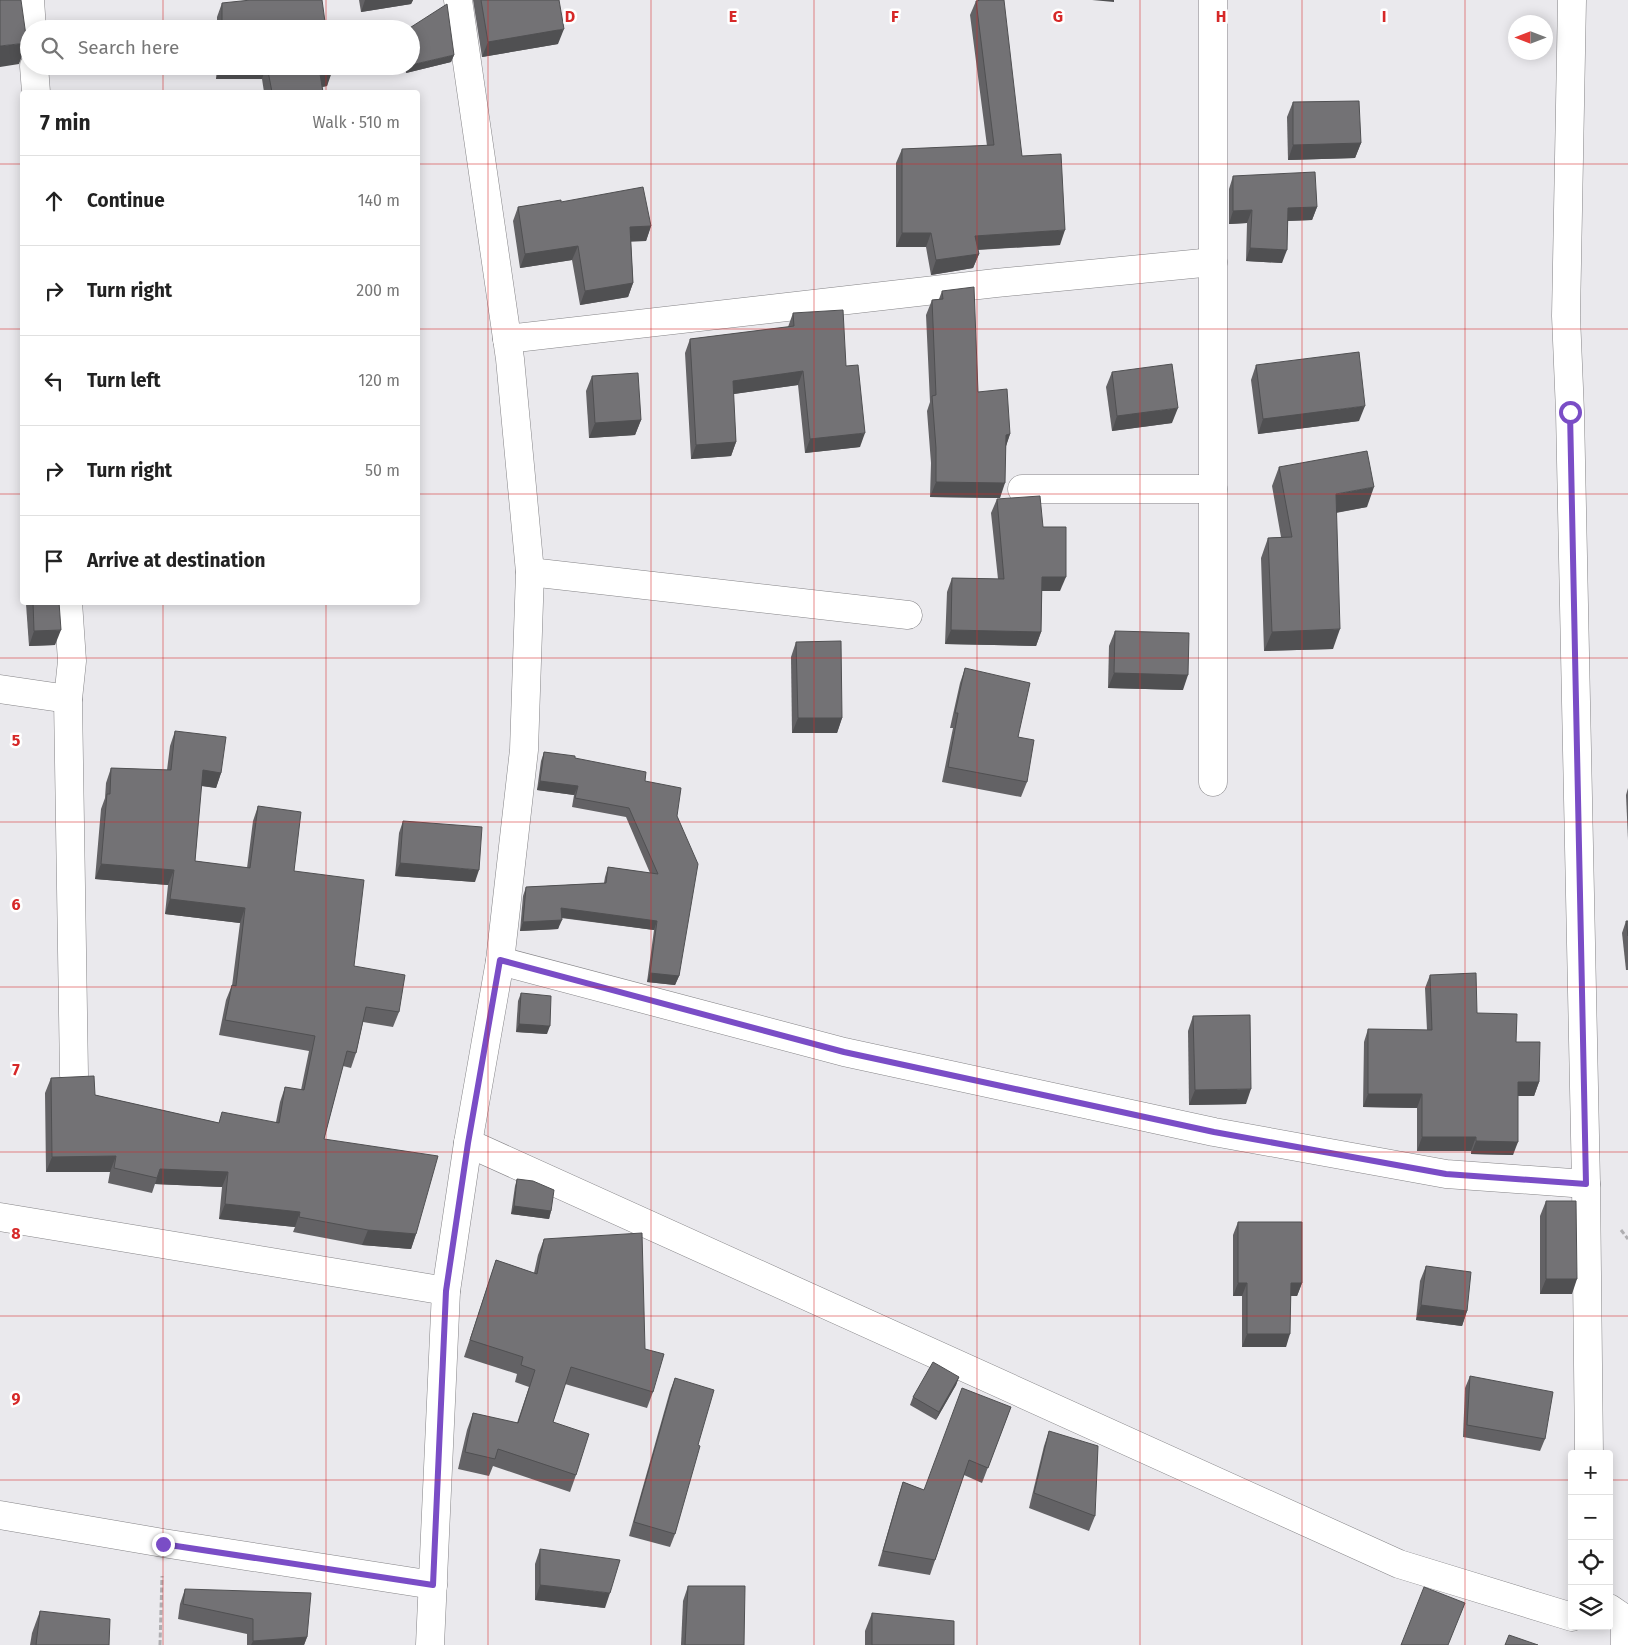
<!DOCTYPE html>
<meta charset="utf-8">
<style>
:root{--surface:#fff;--page:#f2f2f2;--text:#222;--muted:#767676;--line:#e0e0e0}
body{margin:0;font-family:"Fira Sans",sans-serif;background:var(--page);color:var(--text)}
.controls{position:absolute;right:15px;bottom:15px;display:grid;overflow:hidden;border-radius:5px;box-shadow:0 2px 12px #0003}
.controls button{width:45px;height:45px;display:grid;place-items:center;padding:0;border:0;border-bottom:1px solid var(--line);background:var(--surface);color:var(--text);font:25px sans-serif}
.compass{position:absolute;left:1508px;top:15px;width:45px;height:45px;border-radius:50%;background:var(--surface);box-shadow:0 2px 12px #0003;rotate:270deg}
.stop{position:absolute;width:15px;height:15px;margin:-11px;border:4px solid #7a4dc6;border-radius:50%;background:#fff}
.stop.end{background:#7a4dc6;border-color:#fff;box-shadow:0 1px 5px #0008}
.list{margin:0;padding:0;list-style:none}
h2{display:flex;justify-content:space-between;align-items:center;height:65px;margin:0;padding:0 20px;font-size:21px}
h2 small{font-size:16px;font-weight:400;color:var(--muted)}
.list li{display:grid;grid-template-columns:32px 1fr auto;gap:15px;align-items:center;box-sizing:border-box;height:90px;padding:0 20px;border-top:1px solid var(--line)}
.list b{display:block;font-size:19px;white-space:nowrap}
.list em{font-size:16px;font-style:normal;color:var(--muted)}
.icon{flex:none;width:28px;height:28px;fill:none;stroke:currentColor;stroke-width:2;stroke-linecap:round;stroke-linejoin:round}
.map{position:relative;flex:none;width:1628px;height:1645px;overflow:hidden}
.search{position:absolute;background:var(--surface);box-shadow:0 2px 12px #0003;left:20px;top:20px;width:400px;height:55px;display:flex;align-items:center;gap:12px;box-sizing:border-box;padding:0 18px;border-radius:28px;color:var(--muted);font-size:19px}
.panel{position:absolute;background:var(--surface);box-shadow:0 2px 12px #0003;left:20px;top:90px;width:400px;height:515px;border-radius:5px}
.map>svg:first-child{display:block}
.lines{fill:none;stroke-linecap:round;stroke-linejoin:round}
.minor-casing{stroke:#858487;stroke-width:29}
.path{stroke:#afaeb1;stroke-width:3;stroke-dasharray:5 2.5;stroke-linecap:butt}
.minor{stroke:#fff;stroke-width:28}
.wall{fill:#636265}
.shaded-wall{fill:#505052}
.building{fill:#737275;stroke:#505052}
.route{stroke:#7a4dc6;stroke-width:6}
.grid{fill:none;stroke:#d62828;stroke-width:1;stroke-opacity:0.55}
.grid-label{font-size:16px;text-anchor:middle;font-weight:bold;fill:#d62828;stroke:#fff;stroke-width:5;stroke-linejoin:round;paint-order:stroke}
</style>
<div class="map">
<svg width="1628" height="1645" viewBox="0 0 1628 1645">
<rect width="100%" height="100%" fill="#eae9ed"/>
<g class="lines">
<defs>
<g id="minor">
<polyline points="30,0 32,29"/>
<polyline points="1213,0 1213,782"/>
<polyline points="1572,0 1566,316 1570,412 1586,1184 1589,1454"/>
<polyline points="34,66 36,92"/>
<polyline points="507,339 996,283 1213,262"/>
<polyline points="1022,489 1213,489"/>
<polyline points="530,572 908,615"/>
<polyline points="68,602 72,661 68,699 74,1075"/>
<polyline points="0,689 68,699"/>
<polyline points="500,961 844,1052 1214,1132 1446,1174 1586,1184"/>
<polyline points="468,1143 1399,1564 1572,1617"/>
<polyline points="0,1217 446,1291"/>
<polyline points="0,1515 163,1543 433,1585"/>
<polyline points="1609,1608 1625,1619 1625,1645"/>
<polyline points="430,1645 446,1291 468,1143 500,961 524,750 530,572 510,359 458,0"/>
</g>
</defs>
<!-- minor casing -->
<use href="#minor" class="minor-casing"/>
<!-- path -->
<g class="path">
<polyline points="1621,1230 1628,1239"/>
<polyline points="160,1645 162,1576"/>
</g>
<!-- minor -->
<use href="#minor" class="minor"/>
</g>
<!-- wall -->
<g class="wall">
<polygon points="359,0 413,0 411,4 361,12"/>
<polygon points="473,0 559,0 558,44 482,57"/>
<polygon points="976,1 1022,156 1060,245 978,250 979,254 973,268 931,275 926,247 896,247 896,163 902,149 987,146 970,15"/>
<polygon points="222,3 326,29 217,29 217,17"/>
<polygon points="454,55 451,62 406,73 405,66 411,66"/>
<polygon points="217,66 331,66 327,86 322,87 323,92 264,92 262,79 216,79"/>
<polygon points="1293,102 1361,143 1355,158 1288,160 1287,117"/>
<polygon points="1233,176 1317,207 1312,220 1288,221 1282,263 1246,261 1247,223 1229,224 1229,189"/>
<polygon points="561,202 651,226 646,241 631,241 633,283 628,297 580,305 572,260 520,268 513,221 518,207"/>
<polygon points="942,291 978,392 1010,434 1006,446 1000,498 930,497 931,463 927,411 930,402 926,315 932,300 939,299"/>
<polygon points="793,313 846,366 860,447 805,453 798,385 733,394 736,442 731,456 691,459 685,353 690,339 788,327"/>
<polygon points="1256,365 1359,421 1258,434 1251,380"/>
<polygon points="1112,372 1172,423 1112,431 1106,387"/>
<polygon points="592,376 641,420 635,435 589,438 586,391"/>
<polygon points="1279,467 1367,507 1336,513 1333,649 1264,651 1261,558 1268,538 1281,537 1272,486"/>
<polygon points="997,499 1043,527 1060,591 1042,591 1041,632 1036,646 945,644 947,592 952,578 998,579 991,513"/>
<polygon points="27,602 59,602 55,645 29,646 26,604"/>
<polygon points="1115,631 1183,690 1108,688 1109,646"/>
<polygon points="796,642 842,718 837,733 792,733 791,657"/>
<polygon points="965,668 1018,737 1027,782 1021,797 942,782 953,728 950,728 960,683"/>
<polygon points="175,731 221,773 216,788 201,786 195,861 247,868 253,821 258,806 294,871 354,966 399,1012 393,1027 363,1022 356,1053 351,1068 343,1066 324,1139 416,1234 411,1249 362,1245 293,1232 295,1227 219,1219 222,1187 155,1184 152,1193 108,1183 110,1172 46,1172 45,1093 51,1078 95,1095 219,1123 276,1122 280,1102 285,1087 301,1090 309,1051 219,1035 226,1000 232,985 232,986 240,923 165,914 168,885 95,879 101,809 105,798 106,783 111,768 167,770 170,746"/>
<polygon points="544,752 575,758 645,781 677,816 679,976 675,985 647,982 654,930 561,918 558,929 520,931 523,896 526,887 604,883 605,877 608,867 650,873 626,817 572,807 574,795 537,790 541,761"/>
<polygon points="1628,788 1628,840 1626,795"/>
<polygon points="403,821 475,882 395,876 399,833"/>
<polygon points="1626,921 1628,921 1628,970 1626,970 1622,933"/>
<polygon points="1430,975 1477,1013 1516,1042 1539,1082 1534,1096 1518,1096 1513,1155 1471,1154 1471,1151 1417,1151 1417,1108 1363,1107 1364,1042 1368,1029 1427,1030 1425,988"/>
<polygon points="521,993 547,1034 516,1032 518,1001"/>
<polygon points="1193,1016 1246,1104 1189,1105 1188,1031"/>
<polygon points="517,1179 551,1211 549,1219 511,1214 515,1186"/>
<polygon points="1546,1201 1572,1294 1540,1294 1540,1216"/>
<polygon points="1238,1222 1302,1283 1297,1296 1291,1296 1286,1347 1242,1347 1242,1296 1233,1296 1233,1235"/>
<polygon points="544,1239 645,1349 653,1392 647,1408 565,1384 553,1422 576,1475 570,1492 493,1466 489,1476 458,1469 467,1430 473,1413 517,1423 529,1387 515,1382 517,1374 464,1357 496,1260 534,1273 538,1255"/>
<polygon points="1426,1266 1467,1311 1462,1326 1416,1320 1420,1281"/>
<polygon points="1470,1376 1545,1439 1540,1451 1463,1437 1465,1388"/>
<polygon points="959,1377 956,1385 936,1420 910,1405 913,1397"/>
<polygon points="675,1378 698,1445 675,1534 670,1547 629,1536 670,1391"/>
<polygon points="1011,1407 982,1483 964,1475 930,1575 878,1566 898,1497 903,1482 924,1490"/>
<polygon points="1049,1431 1095,1516 1089,1531 1029,1508 1044,1446"/>
<polygon points="540,1549 605,1608 535,1600 535,1564"/>
<polygon points="688,1586 744,1645 681,1645 683,1601"/>
<polygon points="185,1589 307,1637 304,1645 247,1645 247,1634 178,1619 180,1604"/>
<polygon points="40,1611 109,1645 30,1645 32,1633"/>
<polygon points="872,1613 954,1645 865,1645 865,1631"/>
</g>
<!-- shaded-wall -->
<g class="shaded-wall">
<polygon points="365,0 413,0 411,4 361,12"/>
<polygon points="1092,0 1114,0 1114,2"/>
<polygon points="564,29 558,44 482,57 488,42"/>
<polygon points="27,43 19,64 0,67 0,46"/>
<polygon points="454,55 451,62 406,73 408,66 411,66 411,65"/>
<polygon points="221,66 266,66 262,79 216,79"/>
<polygon points="332,72 327,86 315,88 320,74"/>
<polygon points="1361,143 1355,158 1288,160 1293,145"/>
<polygon points="1317,207 1312,220 1284,221 1288,208"/>
<polygon points="1252,210 1247,223 1229,224 1233,211"/>
<polygon points="651,226 646,241 625,242 630,227"/>
<polygon points="1065,230 1060,245 970,250 975,236"/>
<polygon points="902,233 931,233 926,247 896,247"/>
<polygon points="578,246 572,260 520,268 525,254"/>
<polygon points="1250,248 1287,250 1282,263 1246,261"/>
<polygon points="979,254 973,268 931,275 936,260"/>
<polygon points="633,283 628,297 580,305 585,291"/>
<polygon points="803,371 798,385 727,395 733,381"/>
<polygon points="1365,406 1359,421 1258,434 1263,419"/>
<polygon points="1178,408 1172,423 1112,431 1117,416"/>
<polygon points="641,420 635,435 589,438 595,423"/>
<polygon points="865,433 860,447 805,453 810,439"/>
<polygon points="1010,434 1005,449 1006,435"/>
<polygon points="736,442 731,456 691,459 696,445"/>
<polygon points="936,482 1005,483 1000,498 930,497"/>
<polygon points="1374,487 1367,507 1328,514 1336,494"/>
<polygon points="1042,577 1066,577 1060,591 1037,591"/>
<polygon points="1340,629 1333,649 1264,651 1272,632"/>
<polygon points="61,630 55,645 29,646 34,631"/>
<polygon points="951,630 1041,632 1036,646 945,644"/>
<polygon points="1114,673 1188,675 1183,690 1108,688"/>
<polygon points="798,718 842,718 837,733 792,733"/>
<polygon points="203,770 221,773 216,788 197,785"/>
<polygon points="540,781 578,786 574,795 537,790"/>
<polygon points="400,863 479,870 475,882 395,876"/>
<polygon points="101,864 174,870 168,885 95,879"/>
<polygon points="170,899 245,908 240,923 165,914"/>
<polygon points="561,908 657,921 654,930 558,917"/>
<polygon points="562,920 558,929 520,931 523,922"/>
<polygon points="650,973 679,976 675,985 647,982"/>
<polygon points="519,1024 550,1026 547,1034 516,1032"/>
<polygon points="1518,1082 1539,1082 1534,1096 1513,1096"/>
<polygon points="1251,1089 1246,1104 1189,1105 1195,1090"/>
<polygon points="1368,1094 1422,1094 1417,1108 1363,1107"/>
<polygon points="1422,1137 1476,1137 1471,1151 1417,1151"/>
<polygon points="1476,1141 1518,1142 1513,1155 1471,1154"/>
<polygon points="116,1156 110,1172 46,1172 52,1157"/>
<polygon points="160,1169 228,1172 222,1187 155,1184"/>
<polygon points="225,1204 300,1212 295,1227 219,1219"/>
<polygon points="514,1206 551,1211 549,1219 511,1214"/>
<polygon points="368,1230 416,1234 411,1249 362,1245"/>
<polygon points="1546,1279 1577,1279 1572,1294 1540,1294"/>
<polygon points="1238,1283 1247,1283 1242,1296 1233,1296"/>
<polygon points="1291,1283 1302,1283 1297,1296 1287,1296"/>
<polygon points="1421,1305 1467,1311 1462,1326 1416,1320"/>
<polygon points="1247,1334 1290,1334 1286,1347 1242,1347"/>
<polygon points="959,1377 956,1385 936,1420 939,1412"/>
<polygon points="540,1585 610,1593 605,1608 535,1600"/>
<polygon points="307,1637 304,1645 251,1645 253,1641"/>
</g>
<!-- building -->
<g class="building">
<polygon points="0,0 21,0 27,43 0,46"/>
<polygon points="251,0 322,0 326,29 222,29 222,3"/>
<polygon points="481,0 559,0 564,29 488,42"/>
<polygon points="981,0 1004,0 1022,156 1061,154 1065,230 975,236 979,254 936,260 931,233 902,233 902,149 994,145 976,1"/>
<polygon points="447,4 454,55 411,65 411,29 408,29"/>
<polygon points="267,66 331,66 332,72 320,74 323,92 272,92"/>
<polygon points="1359,101 1361,143 1293,145 1293,102"/>
<polygon points="1315,172 1317,207 1288,208 1287,250 1250,248 1252,210 1233,211 1233,176"/>
<polygon points="643,187 651,226 630,227 633,283 585,291 578,246 525,254 518,207 561,200 561,202"/>
<polygon points="974,287 978,392 1007,389 1010,434 1006,435 1005,483 936,482 936,448 932,396 936,395 932,300 943,299 942,291"/>
<polygon points="843,310 846,366 858,365 865,433 810,439 803,371 733,381 736,442 696,445 690,339 794,326 793,313"/>
<polygon points="1359,352 1365,406 1263,419 1256,365"/>
<polygon points="1172,364 1178,408 1117,416 1112,372"/>
<polygon points="638,373 641,420 595,423 592,376"/>
<polygon points="1367,451 1374,487 1336,494 1340,629 1272,632 1268,538 1292,537 1279,467"/>
<polygon points="1040,496 1043,527 1066,527 1066,577 1042,577 1041,632 951,630 952,578 1004,579 997,499"/>
<polygon points="33,602 59,602 61,630 34,631"/>
<polygon points="1115,631 1189,633 1188,675 1114,673"/>
<polygon points="841,641 842,718 798,718 796,642"/>
<polygon points="965,668 1030,683 1018,737 1034,740 1027,782 948,767 958,713 955,713"/>
<polygon points="175,731 226,737 221,773 203,770 195,861 250,868 258,806 301,812 294,871 364,880 354,966 405,975 399,1012 366,1007 356,1053 347,1051 324,1139 438,1156 416,1234 368,1230 299,1217 300,1212 225,1204 228,1172 160,1169 157,1178 114,1168 116,1156 52,1157 51,1078 94,1076 95,1095 219,1123 222,1112 279,1123 285,1087 304,1090 315,1036 225,1020 232,985 236,986 245,908 170,899 174,870 101,864 107,794 110,794 111,768 171,770"/>
<polygon points="544,752 575,756 575,758 646,772 645,781 681,788 677,816 698,864 679,976 650,973 657,921 561,908 562,920 523,922 526,887 606,883 608,867 658,874 629,808 575,798 578,786 540,781"/>
<polygon points="403,821 482,827 479,870 400,863"/>
<polygon points="1626,921 1628,921 1628,936"/>
<polygon points="1476,973 1477,1013 1517,1014 1516,1042 1540,1042 1539,1082 1518,1082 1518,1142 1476,1141 1476,1137 1422,1137 1422,1094 1368,1094 1368,1029 1432,1030 1430,975"/>
<polygon points="521,993 551,996 550,1026 519,1024"/>
<polygon points="1250,1015 1251,1089 1195,1090 1193,1016"/>
<polygon points="517,1179 533,1181 554,1190 551,1211 514,1206"/>
<polygon points="1546,1201 1576,1201 1577,1279 1546,1279"/>
<polygon points="1238,1222 1302,1222 1302,1283 1291,1283 1290,1334 1247,1334 1247,1283 1238,1283"/>
<polygon points="642,1233 645,1349 664,1354 653,1392 571,1367 553,1422 589,1434 576,1475 498,1449 495,1459 465,1452 473,1413 518,1423 535,1370 521,1365 523,1357 470,1340 496,1260 537,1274 544,1239"/>
<polygon points="1426,1266 1471,1272 1467,1311 1421,1305"/>
<polygon points="933,1362 959,1377 939,1412 913,1397"/>
<polygon points="1470,1376 1553,1392 1545,1439 1467,1425"/>
<polygon points="675,1378 714,1390 698,1445 700,1446 675,1534 634,1522"/>
<polygon points="962,1388 1011,1407 988,1468 969,1460 935,1560 883,1551 903,1482 924,1490"/>
<polygon points="1049,1431 1098,1446 1095,1516 1034,1493"/>
<polygon points="540,1549 620,1560 610,1593 540,1585"/>
<polygon points="688,1586 745,1586 744,1645 685,1645"/>
<polygon points="1424,1587 1465,1603 1448,1645 1401,1645"/>
<polygon points="185,1589 311,1593 307,1637 253,1641 253,1619 183,1604"/>
<polygon points="40,1611 110,1619 109,1645 36,1645"/>
<polygon points="872,1613 954,1621 954,1645 872,1645"/>
<polygon points="1509,1635 1538,1645 1505,1645"/>
</g>
<g class="lines">
<!-- route -->
<polyline class="route" points="163,1544 433,1585 446,1291 468,1143 500,960 844,1052 1214,1132 1446,1174 1586,1184 1570,412"/>
</g>
<!-- grid -->
<path class="grid" d="M163,0V29M326,0V29M488,0V1645M651,0V1645M814,0V1645M977,0V1645M1140,0V1645M1302,0V1645M1465,0V1645M163,66V92M326,66V92M0,164H22M418,164H1628M0,329H22M418,329H1628M0,494H22M418,494H1628M163,602V1645M326,602V1645M0,658H1628M0,822H1628M0,987H1628M0,1152H1628M0,1316H1628M0,1480H1572M1609,1480H1628"/>
<g class="grid-label">
<text x="570" y="22">D</text>
<text x="733" y="22">E</text>
<text x="895" y="22">F</text>
<text x="1058" y="22">G</text>
<text x="1221" y="22">H</text>
<text x="1384" y="22">I</text>
<text x="16" y="746">5</text>
<text x="16" y="910">6</text>
<text x="16" y="1075">7</text>
<text x="16" y="1239">8</text>
<text x="16" y="1404">9</text>
</g>
</svg>
<div class="controls">
<button>+</button>
<button>−</button>
<button><svg class="icon" aria-label="locate" viewBox="0 0 24 24"><circle cx="12" cy="12" r="6"/><path d="M12 2v4M12 18v4M2 12h4M18 12h4"/></svg></button>
<button><svg class="icon" aria-label="layers" viewBox="0 0 24 24"><path d="M12 4l9 5-9 5-9-5zM3 14l9 5 9-5"/></svg></button>
</div>
<svg class="compass" viewBox="-18 -18 36 36"><path d="M0-13l5 13h-10z" fill="#e53935"/><path d="M0 13l5-13h-10z" fill="#767676"/></svg>
<div class="stop" style="left:1570px;top:412px"></div>
<div class="stop end" style="left:163px;top:1544px"></div>
<div class="search"><svg class="icon" aria-label="search" viewBox="0 0 24 24"><circle cx="10" cy="10" r="6"/><path d="M15 15l6 6"/></svg>Search here</div>
<section class="panel">
<h2>7 min<small>Walk · 510 m</small></h2>
<ul class="list">
<li><svg class="icon" aria-label="ahead" viewBox="0 0 24 24"><path d="M12 20V5M6 11l6-6 6 6"/></svg><div><b>Continue</b></div><em>140 m</em></li>
<li><svg class="icon" aria-label="right" viewBox="0 0 24 24"><path d="M7 20v-9h11M14 6l5 5-5 5"/></svg><div><b>Turn right</b></div><em>200 m</em></li>
<li><svg class="icon" aria-label="left" viewBox="0 0 24 24"><path d="M17 20v-9H6M10 6l-5 5 5 5"/></svg><div><b>Turn left</b></div><em>120 m</em></li>
<li><svg class="icon" aria-label="right" viewBox="0 0 24 24"><path d="M7 20v-9h11M14 6l5 5-5 5"/></svg><div><b>Turn right</b></div><em>50 m</em></li>
<li><svg class="icon" aria-label="arrive" viewBox="0 0 24 24"><path d="M6 21V4h12l-3 4 3 4H6"/></svg><div><b>Arrive at destination</b></div></li>
</ul>
</section>
</div>
